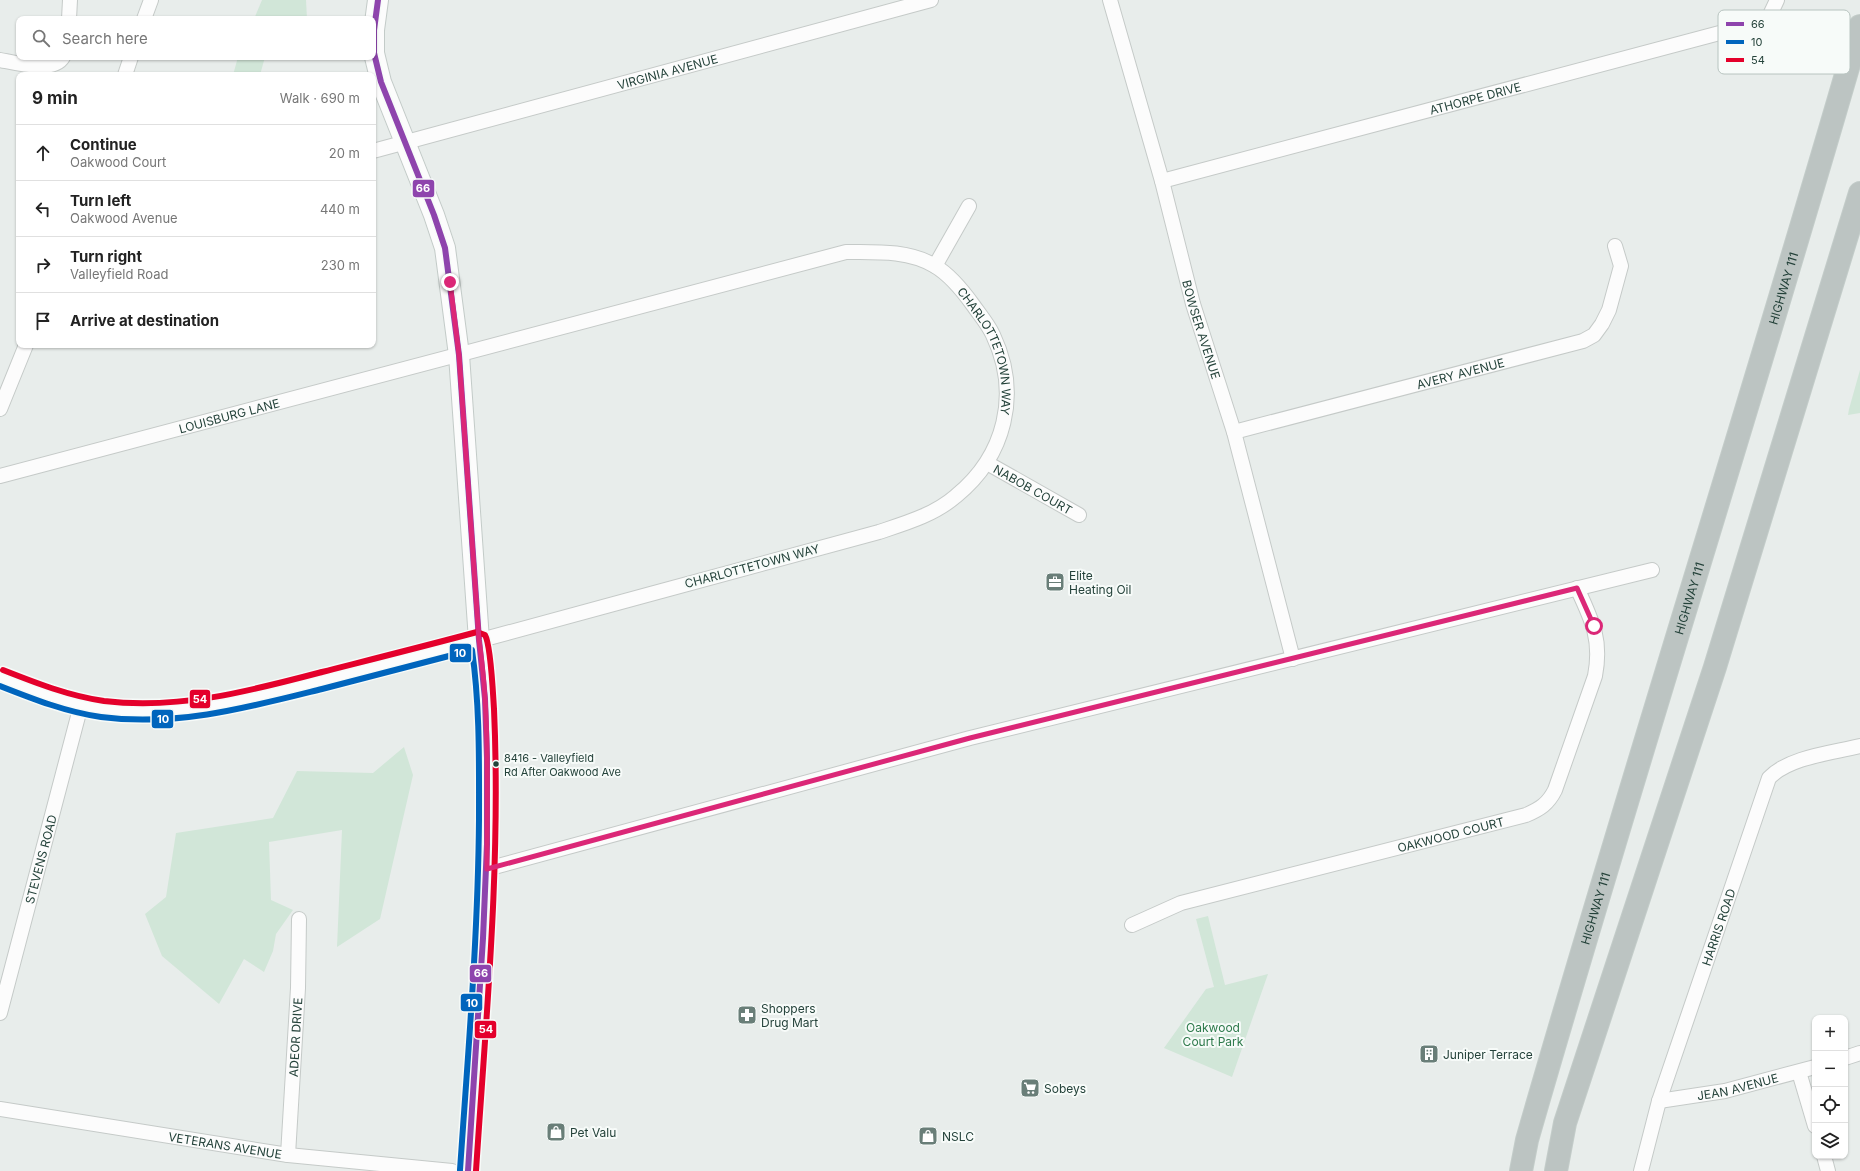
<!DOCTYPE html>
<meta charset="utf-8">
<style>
:root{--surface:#fff;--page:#f6f6f6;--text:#222;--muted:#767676;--line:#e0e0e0}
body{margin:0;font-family:Inter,sans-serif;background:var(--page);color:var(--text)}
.controls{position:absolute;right:12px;bottom:12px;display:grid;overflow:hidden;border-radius:8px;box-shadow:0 1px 3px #0004}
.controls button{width:36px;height:36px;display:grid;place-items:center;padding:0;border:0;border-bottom:1px solid var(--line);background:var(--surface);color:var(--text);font:20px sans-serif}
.stop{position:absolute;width:12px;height:12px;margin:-9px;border:3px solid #db2777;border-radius:50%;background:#fff}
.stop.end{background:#db2777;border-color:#fff;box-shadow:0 1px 4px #0008}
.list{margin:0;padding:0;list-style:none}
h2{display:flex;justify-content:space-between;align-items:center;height:52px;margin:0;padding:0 16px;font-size:17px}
h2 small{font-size:13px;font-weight:400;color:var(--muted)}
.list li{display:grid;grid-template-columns:26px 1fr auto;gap:12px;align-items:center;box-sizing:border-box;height:56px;padding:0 16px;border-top:1px solid var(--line)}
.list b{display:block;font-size:15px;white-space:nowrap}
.list p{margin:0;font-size:13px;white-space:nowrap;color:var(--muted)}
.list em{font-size:13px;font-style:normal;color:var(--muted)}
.icon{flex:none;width:22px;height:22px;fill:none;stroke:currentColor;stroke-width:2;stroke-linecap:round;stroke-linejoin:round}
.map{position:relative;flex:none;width:1860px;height:1171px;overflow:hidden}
.search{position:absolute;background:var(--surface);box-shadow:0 1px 3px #0004;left:16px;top:16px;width:360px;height:44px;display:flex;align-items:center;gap:10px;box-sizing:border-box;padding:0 14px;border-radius:8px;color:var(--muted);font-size:15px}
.panel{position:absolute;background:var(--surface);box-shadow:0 1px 3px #0004;left:16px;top:72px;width:360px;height:276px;border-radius:8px}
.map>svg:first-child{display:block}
.green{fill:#d1e6d8}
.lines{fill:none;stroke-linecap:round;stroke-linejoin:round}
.street-casing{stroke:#c5cac8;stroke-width:16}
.secondary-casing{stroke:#c3cbc8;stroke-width:22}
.highway-casing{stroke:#c3ccc9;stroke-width:24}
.street{stroke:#fcfcfc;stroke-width:14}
.secondary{stroke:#fcfcfc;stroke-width:20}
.highway{stroke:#bcc4c2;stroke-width:22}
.bus-1-casing{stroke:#f7fbf9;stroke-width:9}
.bus-2-casing{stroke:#f7fbf9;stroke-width:9}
.bus-3-casing{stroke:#f7fbf9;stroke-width:9}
.bus-1{stroke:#8e44ad;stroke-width:6}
.bus-2{stroke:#0065bd;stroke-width:6}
.bus-3{stroke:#e4002b;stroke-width:6}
.route{stroke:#db2777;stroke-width:5}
.bus-dot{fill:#24423a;stroke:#f7fbf9;stroke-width:1.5}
.labels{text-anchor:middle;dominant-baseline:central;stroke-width:4;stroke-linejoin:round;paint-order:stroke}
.bus-label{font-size:11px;fill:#24423a;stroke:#f7fbf9;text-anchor:start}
.street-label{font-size:12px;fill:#24423a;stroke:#f7fbf9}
.poi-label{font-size:12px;fill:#24423a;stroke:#f7fbf9;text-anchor:start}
.park-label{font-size:12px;fill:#2d7a4b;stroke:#f7fbf9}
.key{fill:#f7fbf9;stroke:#b8c4c0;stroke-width:1}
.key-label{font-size:11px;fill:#24423a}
.line-badge{stroke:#f7fbf9;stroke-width:1.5}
.badge-label{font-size:11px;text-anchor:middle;font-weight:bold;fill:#fff}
</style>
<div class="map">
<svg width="1860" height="1171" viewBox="0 0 1860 1171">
<rect width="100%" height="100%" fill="#e8edeb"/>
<!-- green -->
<g class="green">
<polygon points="262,0 306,0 307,19 254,19"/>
<polygon points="238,57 265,57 260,75 233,75"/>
<polygon points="1860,370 1860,413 1848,415 1849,409"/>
<polygon points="404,747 413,775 380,919 337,947 342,830 269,842 271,900 293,910 276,934 273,951 264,972 244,959 219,1004 162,956 145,914 166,897 176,833 273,818 297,771 373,773"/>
<polygon points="1208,916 1225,985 1268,974 1232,1077 1164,1048 1206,989 1214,987 1196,919"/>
</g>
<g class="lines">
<defs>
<g id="street">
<path id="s1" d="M1110,0L1162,181L1193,304L1234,432L1293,659"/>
<polyline points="69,19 70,0"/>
<polyline points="144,19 151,0"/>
<path d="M0,60C16,63 54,73 63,57"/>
<polyline points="125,75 131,57"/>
<path id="s2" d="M373,151L931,0"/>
<path id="s3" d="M1162,181L1761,22L1770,15L1777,0"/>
<polyline points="935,266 969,206"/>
<polyline points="0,409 26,345"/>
<path id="s4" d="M1234,432L1583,341L1594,335L1602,324L1609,310L1621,266L1615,246"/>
<path id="s5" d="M987,463L1079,515"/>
<path id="s6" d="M0,476L846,252C875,252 909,250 935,266C950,275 963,291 973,305C980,315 988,324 993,335C1021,394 1005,456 956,496C934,515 906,523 879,532C727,573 574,615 422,656C330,680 236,712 141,712C92,712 45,695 0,677"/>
<polyline points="487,869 970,738 1652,570"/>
<path id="s7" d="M1132,925L1181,903L1526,815C1540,809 1548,804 1555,790L1595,676C1602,640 1592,620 1577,588"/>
<path id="s8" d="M0,1013L81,705"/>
<polyline points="1845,1058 1860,1053"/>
<polyline points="1799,1072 1815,1126"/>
<path id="s9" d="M1659,1101L1725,1091L1815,1067"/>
<path id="s10" d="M0,1109L288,1155L452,1171"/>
<path id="s11" d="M288,1155L298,988L299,919"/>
<polyline points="1824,1156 1828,1171"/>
<path id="s12" d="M1641,1171L1659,1101L1769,778C1789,757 1832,753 1860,746"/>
</g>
<path id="secondary" d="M378,0L374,30V53L381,82L434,215L445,248L459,355L479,640C487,692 487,745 487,797C487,922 476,1047 468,1171"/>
<g id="highway">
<path id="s13" d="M1521,1171L1527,1140C1634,767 1753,399 1860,26"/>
<polyline points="1556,1171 1565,1123 1715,667 1860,193"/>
</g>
</defs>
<!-- street casing -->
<use href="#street" class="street-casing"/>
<!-- secondary casing -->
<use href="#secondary" class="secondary-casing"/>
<!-- highway casing -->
<use href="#highway" class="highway-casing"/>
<!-- street -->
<use href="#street" class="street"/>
<!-- secondary -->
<use href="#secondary" class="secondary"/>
<!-- highway -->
<use href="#highway" class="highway"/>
<defs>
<polyline id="bus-1" points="378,0 374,30 374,53 381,82 434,215 445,248 459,355 479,640 485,699 487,758 487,844 483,938 468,1171"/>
<path id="bus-2" d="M0,686C33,699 66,712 101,717C177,727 250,707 322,689C372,676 422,663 472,650C480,706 479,763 479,819C478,937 468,1054 460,1170"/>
<path id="bus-3" d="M3,670C36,683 69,696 104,701C179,710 250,691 322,672C373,659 425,646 477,632L485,635C491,645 493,695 494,709C501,863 486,1018 476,1171"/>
</defs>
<!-- bus-1 casing -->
<use href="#bus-1" class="bus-1-casing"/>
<!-- bus-2 casing -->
<use href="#bus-2" class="bus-2-casing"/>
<!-- bus-3 casing -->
<use href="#bus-3" class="bus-3-casing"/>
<!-- bus-1 -->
<use href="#bus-1" class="bus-1"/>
<!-- bus-2 -->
<use href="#bus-2" class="bus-2"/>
<!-- bus-3 -->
<use href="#bus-3" class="bus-3"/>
</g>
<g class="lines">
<!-- route -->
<path class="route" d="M450,282L459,355L479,640C490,713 487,795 487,869L970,738L1577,588L1594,626"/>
</g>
<!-- icons -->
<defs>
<symbol id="office-square" viewBox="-11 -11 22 22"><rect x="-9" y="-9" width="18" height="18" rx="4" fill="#697e78" stroke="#f7fbf9"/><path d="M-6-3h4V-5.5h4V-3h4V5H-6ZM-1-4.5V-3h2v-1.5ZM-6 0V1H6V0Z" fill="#fff"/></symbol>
<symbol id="pharmacy-square" viewBox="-11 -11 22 22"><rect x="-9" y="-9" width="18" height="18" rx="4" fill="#697e78" stroke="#f7fbf9"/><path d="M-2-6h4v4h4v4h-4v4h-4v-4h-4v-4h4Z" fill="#fff"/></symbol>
<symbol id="building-square" viewBox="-11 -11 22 22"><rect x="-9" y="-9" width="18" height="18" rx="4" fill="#697e78" stroke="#f7fbf9"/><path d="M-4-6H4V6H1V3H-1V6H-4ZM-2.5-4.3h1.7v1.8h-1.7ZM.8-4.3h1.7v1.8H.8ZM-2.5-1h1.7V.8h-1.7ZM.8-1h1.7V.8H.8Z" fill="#fff"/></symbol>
<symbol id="supermarket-square" viewBox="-11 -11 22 22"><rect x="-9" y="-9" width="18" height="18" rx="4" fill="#697e78" stroke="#f7fbf9"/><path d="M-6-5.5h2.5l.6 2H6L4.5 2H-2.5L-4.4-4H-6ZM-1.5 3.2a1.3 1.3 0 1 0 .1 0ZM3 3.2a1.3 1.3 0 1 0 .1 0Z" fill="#fff"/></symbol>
<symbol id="shop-square" viewBox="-11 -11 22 22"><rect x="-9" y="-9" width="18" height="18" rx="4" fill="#697e78" stroke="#f7fbf9"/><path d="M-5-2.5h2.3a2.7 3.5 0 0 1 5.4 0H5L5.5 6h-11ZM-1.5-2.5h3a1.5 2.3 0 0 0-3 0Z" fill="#fff"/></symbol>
</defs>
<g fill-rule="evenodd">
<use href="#office-square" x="1044" y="571" width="22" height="22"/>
<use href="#pharmacy-square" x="736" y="1004" width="22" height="22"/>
<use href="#building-square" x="1418" y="1043" width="22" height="22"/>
<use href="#supermarket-square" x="1019" y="1077" width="22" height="22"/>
<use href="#shop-square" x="545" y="1121" width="22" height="22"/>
<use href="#shop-square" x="917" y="1125" width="22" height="22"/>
</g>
<!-- markers -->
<circle class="bus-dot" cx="496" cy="764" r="3.5"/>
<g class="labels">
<!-- bus labels -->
<g class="bus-label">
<text x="504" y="758">8416 - Valleyfield<tspan x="504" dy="14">Rd After Oakwood Ave</tspan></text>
</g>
<!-- street labels -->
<g class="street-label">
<text stroke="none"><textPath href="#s2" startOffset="305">VIRGINIA AVENUE</textPath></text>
<text stroke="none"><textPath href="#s3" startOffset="324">ATHORPE DRIVE</textPath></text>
<text stroke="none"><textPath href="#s13" startOffset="921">HIGHWAY 111</textPath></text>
<text stroke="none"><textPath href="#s1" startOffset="342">BOWSER AVENUE</textPath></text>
<text stroke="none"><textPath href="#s6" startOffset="1070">CHARLOTTETOWN WAY</textPath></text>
<text stroke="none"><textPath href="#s4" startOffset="234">AVERY AVENUE</textPath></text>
<text stroke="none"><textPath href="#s6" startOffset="237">LOUISBURG LANE</textPath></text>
<text stroke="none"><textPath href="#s5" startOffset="53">NABOB COURT</textPath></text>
<text transform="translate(752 566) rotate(-15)">CHARLOTTETOWN WAY</text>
<text stroke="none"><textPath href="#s13" startOffset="597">HIGHWAY 111</textPath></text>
<text stroke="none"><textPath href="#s7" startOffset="332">OAKWOOD COURT</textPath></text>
<text stroke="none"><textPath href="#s8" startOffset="159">STEVENS ROAD</textPath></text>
<text stroke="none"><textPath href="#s13" startOffset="273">HIGHWAY 111</textPath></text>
<text stroke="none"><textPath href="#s12" startOffset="256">HARRIS ROAD</textPath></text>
<text stroke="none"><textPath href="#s11" startOffset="118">ADEOR DRIVE</textPath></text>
<text stroke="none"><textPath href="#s9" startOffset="80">JEAN AVENUE</textPath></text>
<text stroke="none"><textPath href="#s10" startOffset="228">VETERANS AVENUE</textPath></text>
</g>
<!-- poi labels -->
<g class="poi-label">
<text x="1069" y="575">Elite<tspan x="1069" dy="14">Heating Oil</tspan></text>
<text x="761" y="1008">Shoppers<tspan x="761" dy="14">Drug Mart</tspan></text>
<text x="1443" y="1054">Juniper Terrace</text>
<text x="1044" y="1088">Sobeys</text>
<text x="570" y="1132">Pet Valu</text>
<text x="942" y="1136">NSLC</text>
</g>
<!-- park labels -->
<g class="park-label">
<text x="1213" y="1027">Oakwood<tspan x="1213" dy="14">Court Park</tspan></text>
</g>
</g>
<!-- legend -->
<rect x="1718" y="10" width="132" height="64" rx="6" class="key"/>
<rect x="1726" y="22" width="18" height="4" fill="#8e44ad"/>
<rect x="1726" y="40" width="18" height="4" fill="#0065bd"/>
<rect x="1726" y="58" width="18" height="4" fill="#e4002b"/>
<g class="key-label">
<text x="1751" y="28">66</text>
<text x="1751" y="46">10</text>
<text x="1751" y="64">54</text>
</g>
<g class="line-badge">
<rect x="412" y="179" width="23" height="19" rx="4" fill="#8e44ad"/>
<rect x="449" y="643" width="23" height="20" rx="4" fill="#0065bd"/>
<rect x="189" y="689" width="22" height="20" rx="4" fill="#e4002b"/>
<rect x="151" y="709" width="23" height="20" rx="4" fill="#0065bd"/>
<rect x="469" y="964" width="23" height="19" rx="4" fill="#8e44ad"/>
<rect x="460" y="993" width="23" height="19" rx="4" fill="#0065bd"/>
<rect x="474" y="1020" width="23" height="19" rx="4" fill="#e4002b"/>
</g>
<g class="badge-label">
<text x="423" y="192">66</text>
<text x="460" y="657">10</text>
<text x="200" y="703">54</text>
<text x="163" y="723">10</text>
<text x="481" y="977">66</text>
<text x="472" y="1007">10</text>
<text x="486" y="1033">54</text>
</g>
</svg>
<div class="controls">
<button>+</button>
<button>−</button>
<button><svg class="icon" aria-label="locate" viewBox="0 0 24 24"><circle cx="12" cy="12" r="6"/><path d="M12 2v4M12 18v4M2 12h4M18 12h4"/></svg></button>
<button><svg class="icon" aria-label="layers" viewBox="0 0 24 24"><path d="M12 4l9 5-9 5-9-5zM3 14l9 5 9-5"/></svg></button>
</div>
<div class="stop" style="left:1594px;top:626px"></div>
<div class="stop end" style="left:450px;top:282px"></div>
<div class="search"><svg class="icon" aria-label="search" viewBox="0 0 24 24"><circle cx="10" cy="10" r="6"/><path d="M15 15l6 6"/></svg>Search here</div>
<section class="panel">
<h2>9 min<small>Walk · 690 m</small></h2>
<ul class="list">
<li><svg class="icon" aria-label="ahead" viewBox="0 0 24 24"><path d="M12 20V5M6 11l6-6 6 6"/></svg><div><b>Continue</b><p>Oakwood Court</p></div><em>20 m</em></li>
<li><svg class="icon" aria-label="left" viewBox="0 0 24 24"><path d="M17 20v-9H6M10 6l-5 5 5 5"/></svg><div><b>Turn left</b><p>Oakwood Avenue</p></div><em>440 m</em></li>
<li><svg class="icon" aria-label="right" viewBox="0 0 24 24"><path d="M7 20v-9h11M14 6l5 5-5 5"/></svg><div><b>Turn right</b><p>Valleyfield Road</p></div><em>230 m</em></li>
<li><svg class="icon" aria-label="arrive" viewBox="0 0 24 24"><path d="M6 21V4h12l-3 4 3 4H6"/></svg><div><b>Arrive at destination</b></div></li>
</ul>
</section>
</div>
